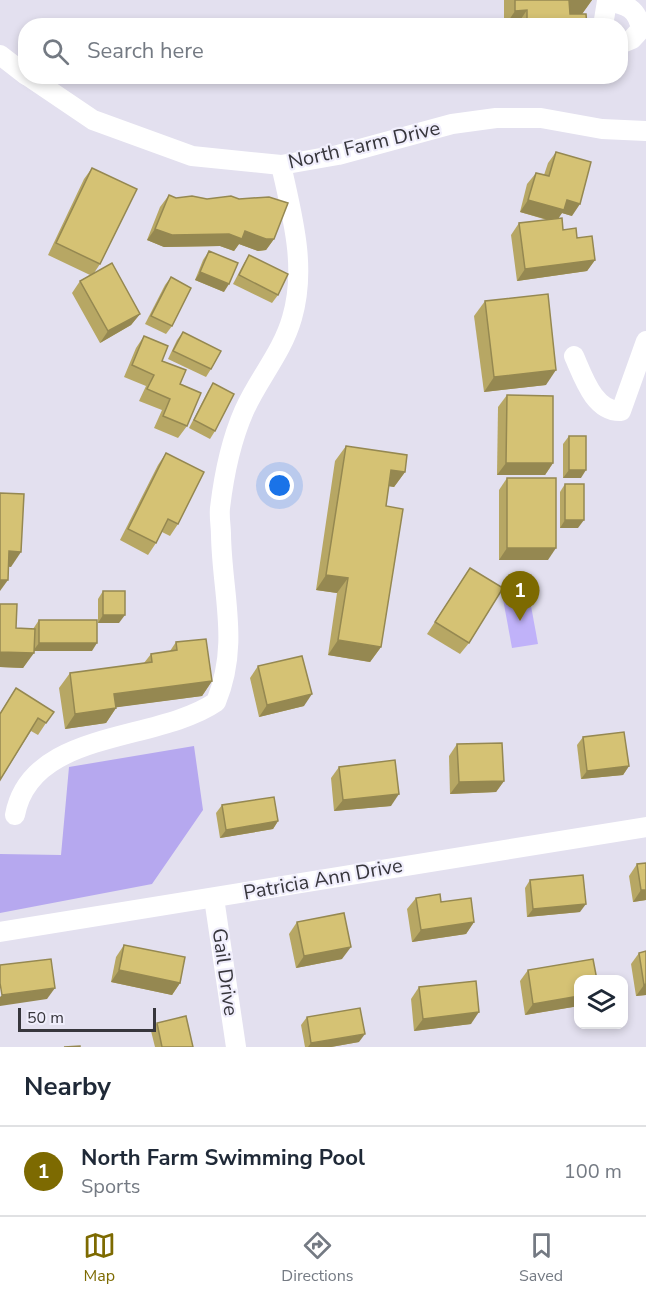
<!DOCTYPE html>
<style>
:root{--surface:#fff;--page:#f2f2f3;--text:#1f2937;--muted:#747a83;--line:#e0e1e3;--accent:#7d6a01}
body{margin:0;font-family:"Nunito Sans",sans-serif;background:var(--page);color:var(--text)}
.controls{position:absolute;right:18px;bottom:18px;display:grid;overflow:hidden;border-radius:12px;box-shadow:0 3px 9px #0003}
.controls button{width:54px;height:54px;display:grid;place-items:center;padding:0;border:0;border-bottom:2px solid var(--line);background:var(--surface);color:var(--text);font:30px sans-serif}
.scale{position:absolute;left:18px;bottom:15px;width:138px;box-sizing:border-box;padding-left:6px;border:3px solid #37363c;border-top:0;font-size:16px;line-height:21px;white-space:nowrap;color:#37363c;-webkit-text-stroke:4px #f0eefc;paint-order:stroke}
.you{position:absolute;left:280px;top:486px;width:21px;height:21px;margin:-15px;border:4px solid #fff;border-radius:50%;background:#1a73e8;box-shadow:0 0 0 9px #1a73e833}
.badge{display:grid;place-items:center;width:39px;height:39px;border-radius:50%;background:var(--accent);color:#fff;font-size:20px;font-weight:700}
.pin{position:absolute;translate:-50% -50px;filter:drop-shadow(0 2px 3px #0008)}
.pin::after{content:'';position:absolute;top:32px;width:21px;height:18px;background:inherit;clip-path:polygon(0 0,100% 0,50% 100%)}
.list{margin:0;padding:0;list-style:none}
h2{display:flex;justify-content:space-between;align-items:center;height:78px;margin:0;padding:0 24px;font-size:26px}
h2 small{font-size:20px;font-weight:400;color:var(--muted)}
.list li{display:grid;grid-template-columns:39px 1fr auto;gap:18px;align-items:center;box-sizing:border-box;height:90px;padding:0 24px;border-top:2px solid var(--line)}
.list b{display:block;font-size:22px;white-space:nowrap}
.list p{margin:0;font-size:20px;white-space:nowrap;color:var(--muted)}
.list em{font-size:20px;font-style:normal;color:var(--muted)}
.icon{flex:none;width:33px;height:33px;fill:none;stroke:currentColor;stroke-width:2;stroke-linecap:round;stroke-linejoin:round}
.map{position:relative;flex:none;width:646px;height:1047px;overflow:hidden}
.search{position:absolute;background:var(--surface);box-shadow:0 3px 9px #0003;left:18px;right:18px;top:18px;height:66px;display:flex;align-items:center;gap:15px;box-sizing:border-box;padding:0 21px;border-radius:24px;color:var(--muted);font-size:22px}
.sheet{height:168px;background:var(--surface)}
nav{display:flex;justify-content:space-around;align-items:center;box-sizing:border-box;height:84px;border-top:2px solid var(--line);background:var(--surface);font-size:16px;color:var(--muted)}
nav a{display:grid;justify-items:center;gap:3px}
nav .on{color:var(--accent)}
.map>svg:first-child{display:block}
.forest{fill:#b6a8ef}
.water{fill:#c0b2f9}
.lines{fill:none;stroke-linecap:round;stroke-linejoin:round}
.minor{stroke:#fff;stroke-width:20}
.wall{fill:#b7a764}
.shaded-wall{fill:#958851}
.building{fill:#d5c274;stroke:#958851;stroke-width:1.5}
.labels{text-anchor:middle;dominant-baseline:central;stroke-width:4.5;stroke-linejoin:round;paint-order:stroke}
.street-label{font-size:20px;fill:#37363c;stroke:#f0eefc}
</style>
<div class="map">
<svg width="646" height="1047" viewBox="0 0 646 1047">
<rect width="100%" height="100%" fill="#e3e0ef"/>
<!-- forest -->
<polygon class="forest" points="194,746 203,810 152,884 0,913 0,854 61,855 69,767"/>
<!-- water -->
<polygon class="water" points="529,595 538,644 512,648 503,599"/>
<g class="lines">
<!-- minor -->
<g class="minor">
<path d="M603,26L607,1C627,5 637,8 641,29L632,39L620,44"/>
<polyline points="0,55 26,75"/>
<polyline points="28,76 93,120 192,156 281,165 338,155 452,124 496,118 541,118 602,129 646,131"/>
<path d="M574,356C583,376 594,412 621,411L646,341"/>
<path d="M15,815C31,729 156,743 216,702C240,644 222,594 221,535C221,526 219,517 220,508C224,474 230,443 244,411C258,379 282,353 292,318C307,267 292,215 281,165"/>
<polyline points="214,898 236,1047"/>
<polyline points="0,932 646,827"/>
</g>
</g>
<!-- wall -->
<g class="wall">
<polygon points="504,0 592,0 582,14 587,26 504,26"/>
<polygon points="556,152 572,216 562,213 558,218 563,230 577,238 595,260 587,271 517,281 511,235 519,223 547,220 520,212 527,184 536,173 544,175 548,163"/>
<polygon points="92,168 100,264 94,273 140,314 131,325 100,343 72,293 80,281 90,275 48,255 84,179"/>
<polygon points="169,195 274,239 266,250 258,251 239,244 234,251 220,246 164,247 147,240 160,207"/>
<polygon points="209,251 224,292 195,280 203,260"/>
<polygon points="249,255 278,295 272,303 233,284 244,263"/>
<polygon points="171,277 172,326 166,334 145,324 165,285"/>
<polygon points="485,301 546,385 484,392 474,316"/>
<polygon points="183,332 211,369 206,377 168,359 177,340"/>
<polygon points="144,336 180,384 187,426 178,438 154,428 162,410 139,401 146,386 124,377 136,348"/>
<polygon points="213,383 215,431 210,439 189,428 208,391"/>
<polygon points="507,395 553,463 545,475 497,475 498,407"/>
<polygon points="569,436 581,478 563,478 563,444"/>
<polygon points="346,446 405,472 394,487 389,486 386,506 381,647 370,662 328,655 337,593 316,590 335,461"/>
<polygon points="166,453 178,524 170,536 162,532 156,543 148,555 120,540 158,465"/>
<polygon points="507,478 548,560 499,560 499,490"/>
<polygon points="565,484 578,528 560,528 560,492"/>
<polygon points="470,568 469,643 460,654 427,634"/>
<polygon points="103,591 119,623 98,623 98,599"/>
<polygon points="0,604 16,628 33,629 39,620 92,651 34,651 23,668 0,667"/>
<polygon points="176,642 212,681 202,696 116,707 116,708 106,723 65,729 59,688 70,673 144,663 151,654 170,651"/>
<polygon points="258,666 304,706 259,717 250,678"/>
<polygon points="16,688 46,723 38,735 31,731 0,780 0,713"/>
<polygon points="583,737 629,766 623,775 581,779 577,745"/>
<polygon points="457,744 504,781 496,792 450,794 449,756"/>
<polygon points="339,767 391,806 334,811 331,778"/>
<polygon points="222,805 278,821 273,829 220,838 216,813"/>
<polygon points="646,863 646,900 633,902 629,876 637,864"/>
<polygon points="530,880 580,912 527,917 525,888"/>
<polygon points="416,898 441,902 474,922 466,934 412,942 407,909"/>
<polygon points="297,922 342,959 296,968 289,934"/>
<polygon points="124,945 180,983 172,995 111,982 116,957"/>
<polygon points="639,953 646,995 636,996 631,964"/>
<polygon points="528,970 579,980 579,1006 525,1015 520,981"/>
<polygon points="419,987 471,1024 414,1031 411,999"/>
<polygon points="307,1017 359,1042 331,1047 305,1047 301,1025"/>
<polygon points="157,1023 193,1047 155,1047 151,1031"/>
</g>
<!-- shaded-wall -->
<g class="shaded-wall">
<polygon points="569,0 592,0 582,14 559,15"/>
<polygon points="527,10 517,25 505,26 515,11"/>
<polygon points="527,23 537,23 535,26 525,26"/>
<polygon points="528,200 567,200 580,204 572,216 562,213 556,222 520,212"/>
<polygon points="155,229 245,231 274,239 266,250 258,251 239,244 234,251 220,246 164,247 147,240"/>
<polygon points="595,260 587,271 517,281 525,269"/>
<polygon points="200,272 229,284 224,292 195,280"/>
<polygon points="140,314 131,325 100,343 108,331"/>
<polygon points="556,370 546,385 484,392 494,377"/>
<polygon points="506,463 553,463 545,475 497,475"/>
<polygon points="391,470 405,472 394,487 381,485"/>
<polygon points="569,470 586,470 581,478 563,478"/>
<polygon points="565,520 584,520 578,528 560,528"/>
<polygon points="507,548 556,548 548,560 499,560"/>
<polygon points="9,551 21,552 11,567 0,566"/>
<polygon points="326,575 348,578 337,593 316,590"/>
<polygon points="0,580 8,580 0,591"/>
<polygon points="103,615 125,615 119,623 98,623"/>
<polygon points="338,640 381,647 370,662 328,655"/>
<polygon points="39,643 97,643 92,651 33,651"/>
<polygon points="0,652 34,653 23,668 0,667"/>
<polygon points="212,681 202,696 104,709 114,694"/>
<polygon points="312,694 304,706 259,717 267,705"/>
<polygon points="116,708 106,723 65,729 75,714"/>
<polygon points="629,766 623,775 581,779 587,771"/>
<polygon points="504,781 496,792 450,794 459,782"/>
<polygon points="399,794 391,806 334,811 343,800"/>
<polygon points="278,821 273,829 220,838 226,830"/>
<polygon points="641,890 646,890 646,900 633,902"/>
<polygon points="586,904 580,912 527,917 533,909"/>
<polygon points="474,922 466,934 412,942 421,930"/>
<polygon points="351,947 342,959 296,968 304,956"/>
<polygon points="119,970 180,983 172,995 111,982"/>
<polygon points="646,984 646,995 636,996 644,985"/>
<polygon points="55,988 47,999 0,1006 0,997 2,995"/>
<polygon points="579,996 579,1006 525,1015 533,1004"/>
<polygon points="479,1012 471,1024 414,1031 423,1019"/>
<polygon points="365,1034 359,1042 331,1047 308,1047 311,1043"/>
</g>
<!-- building -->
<g class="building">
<polygon points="515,0 569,0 570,14 586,14 587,26 537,26 537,23 527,23 527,10 515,11"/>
<polygon points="556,152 591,162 580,204 567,200 564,210 528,200 536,173 549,176"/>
<polygon points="92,168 137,189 100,264 56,243"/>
<polygon points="169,195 176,198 192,196 207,199 231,196 239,199 269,197 288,203 274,239 266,239 245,231 242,239 229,234 172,235 155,229"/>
<polygon points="562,218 563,230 576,228 577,238 592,236 595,260 525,269 519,223"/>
<polygon points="209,251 238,263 229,284 200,272"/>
<polygon points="249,255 288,274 278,295 239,275"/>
<polygon points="112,263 140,314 108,331 80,281"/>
<polygon points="171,277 191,288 172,326 151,316"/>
<polygon points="548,294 556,370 494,377 485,301"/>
<polygon points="183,332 221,351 211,369 173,351"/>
<polygon points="144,336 168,346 162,361 186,370 180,384 201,393 187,426 163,416 170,399 147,389 154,375 132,365"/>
<polygon points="213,383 234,394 215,431 194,420"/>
<polygon points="507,395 553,396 553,463 506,463"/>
<rect x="569" y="436" width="17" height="34"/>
<polygon points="346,446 407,455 405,472 391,470 386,506 403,509 381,647 338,640 348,578 326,575"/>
<polygon points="166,453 204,472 178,524 168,519 156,543 128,529"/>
<rect x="507" y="478" width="49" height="70"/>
<rect x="565" y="484" width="19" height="36"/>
<polygon points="0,493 24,494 21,552 9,551 8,580 0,580"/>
<polygon points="470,568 503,588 469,643 435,622"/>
<rect x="103" y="591" width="22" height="24"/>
<polygon points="0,604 17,604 16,628 35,629 34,653 0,652"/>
<rect x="39" y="620" width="58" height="23"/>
<polygon points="206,639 212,681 114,694 116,708 75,714 70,673 152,662 151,654 177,650 176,642"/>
<polygon points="302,656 312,694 267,705 258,666"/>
<polygon points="16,688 54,712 46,723 38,718 0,780 0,714"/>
<polygon points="624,732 629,766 587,771 583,737"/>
<polygon points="502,743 504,781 459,782 457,744"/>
<polygon points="395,760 399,794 343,800 339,767"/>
<polygon points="274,797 278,821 226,830 222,805"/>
<polygon points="646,863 646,890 641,890 637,864"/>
<polygon points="583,875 586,904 533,909 530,880"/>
<polygon points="440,894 441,902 471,898 474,922 421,930 416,898"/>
<polygon points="344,913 351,947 304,956 297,922"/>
<polygon points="124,945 185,957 180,983 119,970"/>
<polygon points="646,951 646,984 644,985 639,953"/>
<polygon points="51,959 55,988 2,995 0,983 0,965"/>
<polygon points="593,959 597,980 579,980 579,996 533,1004 528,970"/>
<polygon points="476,981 479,1012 423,1019 419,987"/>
<polygon points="360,1008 365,1034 311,1043 307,1017"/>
<polygon points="186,1016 193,1047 162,1047 157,1023"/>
<polygon points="80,1046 80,1047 64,1047"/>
</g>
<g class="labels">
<!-- street labels -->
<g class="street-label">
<text transform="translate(364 145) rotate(-13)">North Farm Drive</text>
<text transform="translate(323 879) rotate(-10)">Patricia Ann Drive</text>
<text transform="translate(225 972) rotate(82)">Gail Drive</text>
</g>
</g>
</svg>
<div class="controls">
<button><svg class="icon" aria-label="layers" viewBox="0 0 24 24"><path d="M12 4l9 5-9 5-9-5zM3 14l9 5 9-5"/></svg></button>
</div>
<div class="scale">50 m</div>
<div class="you"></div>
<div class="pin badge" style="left:520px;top:621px">1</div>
<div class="search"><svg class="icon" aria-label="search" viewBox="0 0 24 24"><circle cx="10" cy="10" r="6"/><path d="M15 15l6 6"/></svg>Search here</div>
</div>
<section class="sheet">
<h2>Nearby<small></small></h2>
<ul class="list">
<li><span class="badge">1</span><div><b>North Farm Swimming Pool</b><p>Sports</p></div><em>100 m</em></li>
</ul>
</section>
<nav>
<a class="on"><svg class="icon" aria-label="map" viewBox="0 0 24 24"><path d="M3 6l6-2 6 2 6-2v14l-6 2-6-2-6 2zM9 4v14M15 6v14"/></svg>Map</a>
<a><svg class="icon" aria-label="directions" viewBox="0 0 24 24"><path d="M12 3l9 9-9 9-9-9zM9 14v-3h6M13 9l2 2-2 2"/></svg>Directions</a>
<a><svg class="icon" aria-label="saved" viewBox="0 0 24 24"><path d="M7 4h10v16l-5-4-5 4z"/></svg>Saved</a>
</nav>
